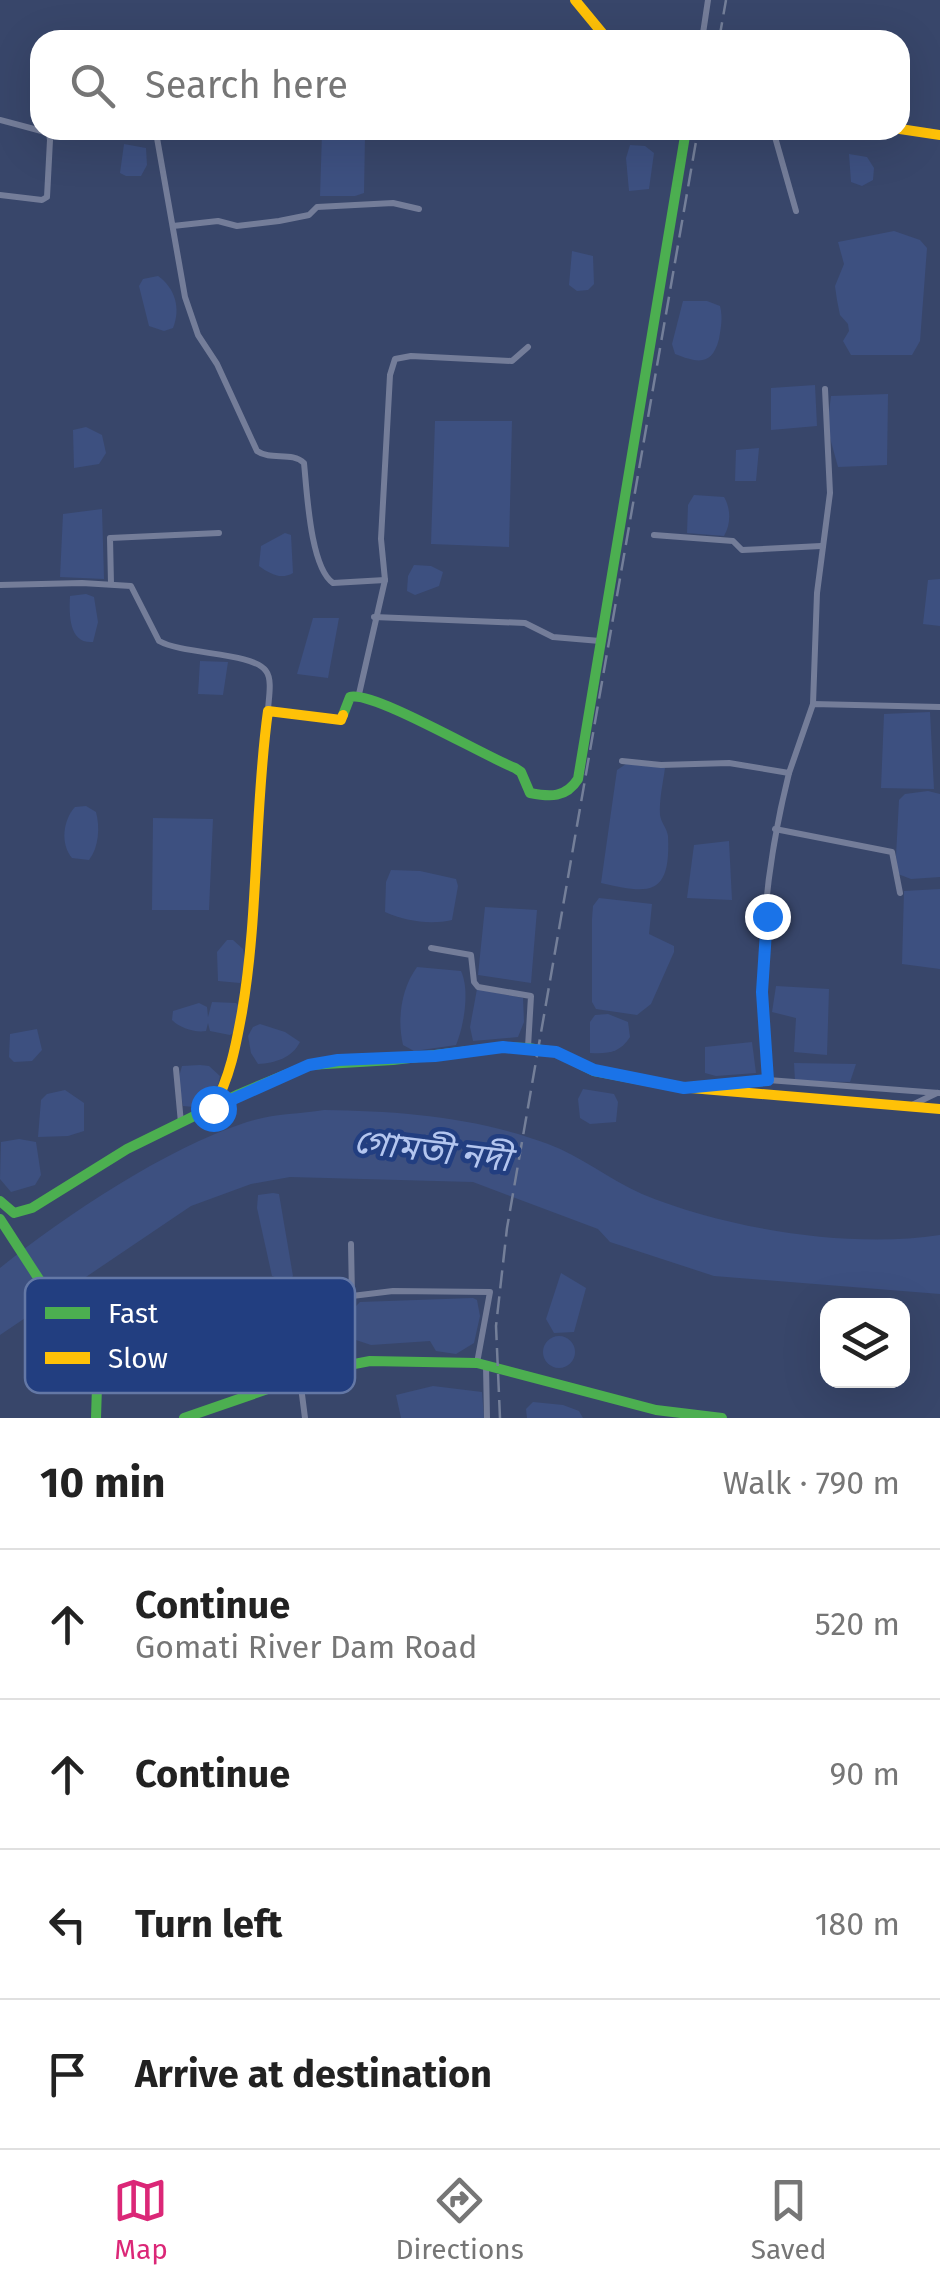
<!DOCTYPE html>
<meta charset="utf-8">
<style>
:root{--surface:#fff;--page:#f2f2f2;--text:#222;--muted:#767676;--line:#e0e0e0;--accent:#db2777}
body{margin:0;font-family:"Fira Sans","Noto Sans Bengali",sans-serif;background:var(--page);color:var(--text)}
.controls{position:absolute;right:30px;bottom:30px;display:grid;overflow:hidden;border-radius:20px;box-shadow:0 10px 40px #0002}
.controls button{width:90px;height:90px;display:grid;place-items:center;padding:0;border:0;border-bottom:2px solid var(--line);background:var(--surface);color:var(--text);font:50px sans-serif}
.stop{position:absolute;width:30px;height:30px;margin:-22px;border:8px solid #1a73e8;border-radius:50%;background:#fff}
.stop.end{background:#1a73e8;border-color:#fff;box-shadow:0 2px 10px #0008}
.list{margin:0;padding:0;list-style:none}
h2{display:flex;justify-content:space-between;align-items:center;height:130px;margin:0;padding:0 40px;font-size:42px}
h2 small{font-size:32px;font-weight:400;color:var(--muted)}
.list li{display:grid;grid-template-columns:65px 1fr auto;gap:30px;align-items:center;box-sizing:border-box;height:150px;padding:0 40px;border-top:2px solid var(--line)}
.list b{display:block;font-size:38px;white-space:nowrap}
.list p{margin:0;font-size:32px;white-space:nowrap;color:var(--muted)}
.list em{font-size:32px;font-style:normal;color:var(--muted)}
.icon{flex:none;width:55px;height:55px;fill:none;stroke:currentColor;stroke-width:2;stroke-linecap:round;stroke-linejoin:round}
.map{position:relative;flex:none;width:940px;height:1418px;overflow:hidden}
.search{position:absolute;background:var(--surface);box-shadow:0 10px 40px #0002;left:30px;right:30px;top:30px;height:110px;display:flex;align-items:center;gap:25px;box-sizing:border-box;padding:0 35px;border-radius:30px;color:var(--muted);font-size:38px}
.sheet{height:730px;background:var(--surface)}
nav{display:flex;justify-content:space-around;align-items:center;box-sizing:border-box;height:140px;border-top:2px solid var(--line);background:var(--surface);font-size:28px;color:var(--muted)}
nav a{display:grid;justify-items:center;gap:5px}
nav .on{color:var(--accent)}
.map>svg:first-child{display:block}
.water{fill:#3d5080}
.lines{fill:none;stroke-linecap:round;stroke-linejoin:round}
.street{stroke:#747d99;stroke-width:6}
.fast{stroke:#4caf50;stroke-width:10}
.slow{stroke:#ffc107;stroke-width:10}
.rail{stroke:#747f99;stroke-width:2.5;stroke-dasharray:18 8;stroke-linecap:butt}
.route{stroke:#1a73e8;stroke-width:12}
.labels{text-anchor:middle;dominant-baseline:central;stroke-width:9;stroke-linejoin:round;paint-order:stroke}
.water-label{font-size:35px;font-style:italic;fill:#b4c6ef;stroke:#223e80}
.key{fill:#223e80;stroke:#6478a6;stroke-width:2.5}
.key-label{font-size:28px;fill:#fff}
</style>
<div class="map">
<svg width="940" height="1418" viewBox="0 0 940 1418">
<rect width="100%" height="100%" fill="#38466a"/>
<!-- water -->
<g class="water">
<polygon points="358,131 365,136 364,193 355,196 320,196 322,132"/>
<polygon points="124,144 146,148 147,165 141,176 126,176 120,173"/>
<polygon points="630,145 645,146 654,153 649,189 629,191 626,158"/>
<polygon points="849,154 867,157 874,168 873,180 862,186 851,182"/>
<polygon points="894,231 920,240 927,248 920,341 912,355 851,355 843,341 849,331 848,324 840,315 837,300 835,286 844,264 838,242"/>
<polygon points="572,251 593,256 594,284 588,290 577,291 569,285"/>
<path d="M158,276C175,288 181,308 173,328L164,331L149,326L139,286L143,279Z"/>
<path d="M683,301H707L720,306C723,318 721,327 719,339C712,366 698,363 675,354L672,344Z"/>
<polygon points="815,385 817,426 771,430 771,388"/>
<polygon points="888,394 887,465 838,467 827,427 831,396"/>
<polygon points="435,421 512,421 509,547 431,544"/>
<polygon points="86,427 102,435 106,453 99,464 74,468 73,430"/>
<polygon points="759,448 756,481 735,481 736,450"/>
<path d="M694,495L724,497C731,509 731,524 724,536L687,533L688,505Z"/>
<polygon points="102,509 104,579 60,577 63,514"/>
<path d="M285,533L291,535L293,573C281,580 270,574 259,566L261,546Z"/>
<polygon points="414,565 431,566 443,572 439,586 415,595 407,591 408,576"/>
<polygon points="940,579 940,626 923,624 928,580"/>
<path d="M86,594L94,597L98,622L93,642C69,644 69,616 70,596Z"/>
<polygon points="313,618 339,618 328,678 297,674"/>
<polygon points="200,661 228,662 223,695 198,694"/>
<polygon points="930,712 934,789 881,788 884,714"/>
<path d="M626,764L665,768C663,783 659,800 660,815C661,823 667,828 668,836C671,897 649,894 601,883L617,770Z"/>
<polygon points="928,791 940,794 940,877 911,879 898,874 896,856 899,800 905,794"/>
<path d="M75,807L86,806L96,812C100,827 99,847 89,860L72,858C60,844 63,820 75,807Z"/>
<polygon points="153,818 213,819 209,910 152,910"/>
<polygon points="729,841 732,900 687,898 694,845"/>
<path d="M391,870L420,871L456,879L458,886L452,920C430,925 405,921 385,912L386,882Z"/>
<polygon points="940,889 940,969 902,964 904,891"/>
<polygon points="599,898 652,904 649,934 674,946 674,952 651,1004 637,1015 596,1009 592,1002 592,919 593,906"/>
<polygon points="485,907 537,910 531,983 478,975"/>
<polygon points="227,940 233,940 243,949 246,968 240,983 218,981 217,952"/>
<path d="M417,967L461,971C470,990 464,1026 456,1045L414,1051L403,1045C397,1019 401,989 417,967Z"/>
<polygon points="776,986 829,989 827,1055 794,1052 796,1018 772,1012"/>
<polygon points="477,989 523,998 524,1022 518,1037 473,1041 470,1027"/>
<path d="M212,1002L236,1003L240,1007L236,1031L230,1035L210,1031L208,1023L206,1031C195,1033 180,1028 172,1020L173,1011L199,1003L207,1007L208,1017Z"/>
<path d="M608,1014L628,1022L630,1037C620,1053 607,1054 590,1053V1022L595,1015Z"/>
<path d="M260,1024L285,1032L300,1042C292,1058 275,1063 258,1064L251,1053L248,1036L253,1027Z"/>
<polygon points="37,1029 42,1050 32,1061 14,1062 9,1057 10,1034"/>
<polygon points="752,1042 756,1073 716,1076 705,1073 705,1047"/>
<polygon points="794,1063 856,1064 850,1082 795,1081"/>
<polygon points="200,1065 209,1066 220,1076 218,1085 194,1107 183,1106 178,1080 182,1066"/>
<polygon points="583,1089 614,1094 618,1102 616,1122 590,1124 580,1118 578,1099"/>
<polygon points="65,1090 84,1103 84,1131 68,1136 38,1137 41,1100 47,1094"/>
<path d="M324,1110C400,1111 476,1117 548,1144C581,1156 610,1180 642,1194C727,1229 849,1249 940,1235V1294L714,1276L610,1242L598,1229L473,1182L290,1177L251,1184L191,1206L0,1335V1268C67,1214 165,1149 247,1122C271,1114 299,1114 324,1110Z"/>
<polygon points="19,1139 36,1142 41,1175 35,1185 11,1192 0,1179 1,1142"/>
<polygon points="273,1193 279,1194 293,1276 288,1282 272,1276 257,1208 258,1195"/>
<polygon points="561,1273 586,1288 574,1332 554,1333 546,1319"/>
<polygon points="473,1298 477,1300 480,1316 474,1343 456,1354 436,1351 430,1341 371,1345 356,1340 354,1308 360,1302"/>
<circle cx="559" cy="1352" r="16"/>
<polygon points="433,1386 482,1392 484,1418 401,1418 396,1395"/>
<polygon points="533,1402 563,1405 579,1411 583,1418 527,1418 526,1409"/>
</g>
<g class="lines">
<!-- street -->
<g class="street">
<polyline points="702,40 708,0"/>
<polyline points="0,120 49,133 50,140 47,197 42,200 0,195"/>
<polyline points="773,130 796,211"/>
<path d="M49,133L153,135L157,138L185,297L198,335L217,364L257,451C271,461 292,451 304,463C307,491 310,567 333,583L385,580"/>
<polyline points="173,226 218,221 237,226 279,221 309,215 317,207 393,203 419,209"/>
<polyline points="654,535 733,541 742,550 821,546"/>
<polyline points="111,584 110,538 219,533"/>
<path d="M0,585L82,583L131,586L159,641C184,655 253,652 266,671C273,680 268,701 268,711"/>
<polyline points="374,617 525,623 553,637 600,641"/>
<polyline points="359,694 385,580 381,539 390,375 395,359 411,356 512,361 528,347"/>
<polyline points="813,704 817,593 830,493 825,389"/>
<polyline points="622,761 661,765 729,763 789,773 813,704 940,707"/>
<polyline points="775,829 892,852 900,893"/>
<polyline points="431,948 471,955 474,982 478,987 531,996 528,1047"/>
<polyline points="176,1069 181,1123"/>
<polyline points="768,1080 939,1093"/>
<path d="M708,1086L768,1080C767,1051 763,1023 762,995C761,921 771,845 789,773"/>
<polyline points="912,1105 937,1093"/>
<polyline points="351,1244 352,1296"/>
<polyline points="350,1363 352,1296 393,1291 490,1292 477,1363"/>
<polyline points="486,1365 487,1418"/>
<polyline points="300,1379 305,1418"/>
</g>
<!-- fast -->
<g class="fast">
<path d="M343,715L350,697C372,690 484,756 515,768L521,772L530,793C550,797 566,798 578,779L686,130"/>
<polyline points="0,1201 14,1213 32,1208 127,1149 239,1094 309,1065 393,1060 503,1047 528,1048 556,1052 594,1071 679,1087"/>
<polyline points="0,1219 90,1358 97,1386 96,1418"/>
<polyline points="184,1418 323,1370 370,1361 477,1363 656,1410 722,1418"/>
</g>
<!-- slow -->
<g class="slow">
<polyline points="575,0 603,34 614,40"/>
<polyline points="900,129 940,135"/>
<polyline points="679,1087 940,1109"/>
<path d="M213,1108C230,1078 236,1045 242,1012C259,913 254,811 268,711L341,720L343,715"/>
</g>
<!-- rail -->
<g class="rail">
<polyline points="719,40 726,0"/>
<polyline points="500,1418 496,1326 507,1228 698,130"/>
</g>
</g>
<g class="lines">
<!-- route -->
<polyline class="route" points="213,1108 309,1065 338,1060 435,1056 503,1047 556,1052 594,1070 684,1088 768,1080 762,992 767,916"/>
</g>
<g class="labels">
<!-- water labels -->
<g class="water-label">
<text transform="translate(432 1150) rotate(7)">গোমতী নদী</text>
</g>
</g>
<!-- legend -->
<rect x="25" y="1278" width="330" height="115" rx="15" class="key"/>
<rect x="45" y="1307" width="45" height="12" fill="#4caf50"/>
<rect x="45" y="1352" width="45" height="12" fill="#ffc107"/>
<g class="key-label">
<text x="108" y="1323">Fast</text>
<text x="108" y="1368">Slow</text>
</g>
</svg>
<div class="controls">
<button><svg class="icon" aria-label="layers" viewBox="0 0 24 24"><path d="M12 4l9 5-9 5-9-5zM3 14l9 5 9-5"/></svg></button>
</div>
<div class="stop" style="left:213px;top:1108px"></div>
<div class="stop end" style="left:767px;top:916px"></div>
<div class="search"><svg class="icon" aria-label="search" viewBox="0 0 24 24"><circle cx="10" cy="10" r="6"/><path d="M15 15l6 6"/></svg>Search here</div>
</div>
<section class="sheet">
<h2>10 min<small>Walk · 790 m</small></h2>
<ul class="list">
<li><svg class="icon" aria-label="ahead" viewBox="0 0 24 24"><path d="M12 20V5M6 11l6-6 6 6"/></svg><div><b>Continue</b><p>Gomati River Dam Road</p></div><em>520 m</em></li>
<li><svg class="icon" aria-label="ahead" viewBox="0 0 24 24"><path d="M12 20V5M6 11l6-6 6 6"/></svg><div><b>Continue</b></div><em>90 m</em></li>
<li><svg class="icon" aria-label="left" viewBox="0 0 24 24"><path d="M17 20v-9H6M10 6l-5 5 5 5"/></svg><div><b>Turn left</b></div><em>180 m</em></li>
<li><svg class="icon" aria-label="arrive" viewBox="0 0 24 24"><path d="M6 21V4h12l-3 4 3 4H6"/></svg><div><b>Arrive at destination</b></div></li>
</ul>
</section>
<nav>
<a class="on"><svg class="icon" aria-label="map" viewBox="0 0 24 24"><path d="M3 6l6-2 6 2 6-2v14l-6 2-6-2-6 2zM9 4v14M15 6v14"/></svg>Map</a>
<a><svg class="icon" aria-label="directions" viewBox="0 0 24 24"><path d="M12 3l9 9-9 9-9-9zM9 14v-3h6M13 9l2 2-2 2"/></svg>Directions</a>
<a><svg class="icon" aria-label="saved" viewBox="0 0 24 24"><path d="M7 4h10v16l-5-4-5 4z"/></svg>Saved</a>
</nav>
